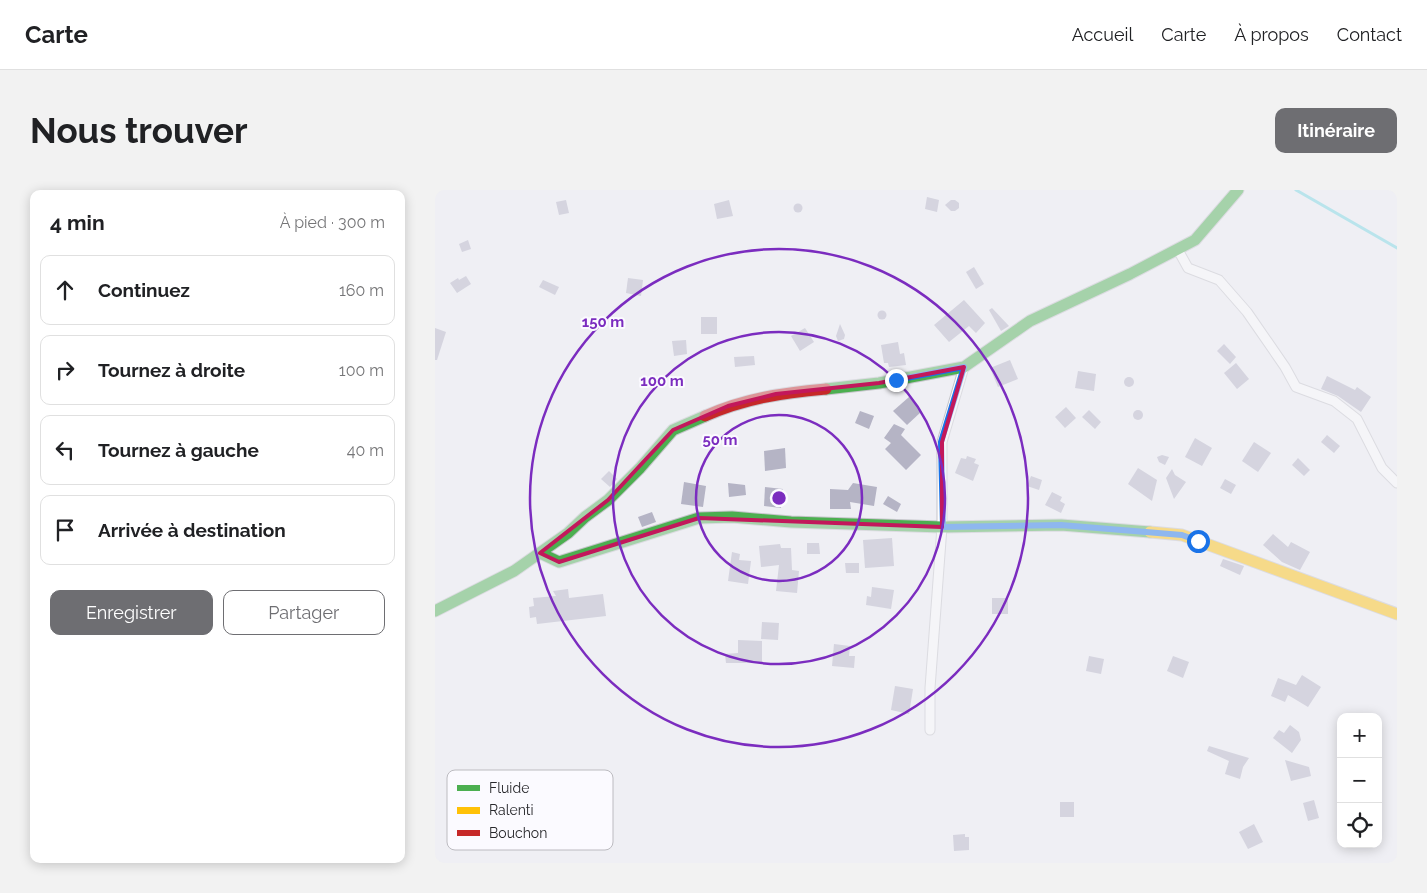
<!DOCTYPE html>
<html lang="fr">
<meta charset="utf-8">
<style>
:root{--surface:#fff;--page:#f2f2f2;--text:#202124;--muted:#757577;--line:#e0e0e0;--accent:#6e6e72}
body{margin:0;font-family:Raleway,sans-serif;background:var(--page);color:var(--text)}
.controls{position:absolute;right:15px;bottom:15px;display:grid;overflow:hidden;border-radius:10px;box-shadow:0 2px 12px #0003}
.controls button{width:45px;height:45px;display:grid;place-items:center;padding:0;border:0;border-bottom:1px solid var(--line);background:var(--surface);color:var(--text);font:25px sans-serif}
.stop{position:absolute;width:15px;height:15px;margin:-11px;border:4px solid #1a73e8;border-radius:50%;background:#fff}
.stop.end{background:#1a73e8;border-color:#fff;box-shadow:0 1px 5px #0008}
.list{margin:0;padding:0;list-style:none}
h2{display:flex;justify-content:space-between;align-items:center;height:65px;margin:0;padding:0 20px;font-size:21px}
h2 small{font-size:16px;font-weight:400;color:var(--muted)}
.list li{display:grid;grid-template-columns:32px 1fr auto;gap:15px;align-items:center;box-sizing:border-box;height:70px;margin:0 10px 10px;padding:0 10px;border:1px solid var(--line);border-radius:10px}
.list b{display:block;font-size:19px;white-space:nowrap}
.list em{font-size:16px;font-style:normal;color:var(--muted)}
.actions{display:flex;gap:10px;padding:15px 20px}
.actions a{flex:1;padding:11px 0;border:1px solid var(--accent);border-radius:10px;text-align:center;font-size:18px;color:var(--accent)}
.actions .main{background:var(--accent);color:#fff}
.icon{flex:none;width:28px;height:28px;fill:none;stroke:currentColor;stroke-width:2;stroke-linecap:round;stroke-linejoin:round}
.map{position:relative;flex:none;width:962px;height:673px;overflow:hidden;border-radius:10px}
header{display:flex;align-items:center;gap:30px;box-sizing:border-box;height:70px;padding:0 25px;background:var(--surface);border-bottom:1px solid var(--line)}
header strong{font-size:24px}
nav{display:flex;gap:28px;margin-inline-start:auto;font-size:18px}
.intro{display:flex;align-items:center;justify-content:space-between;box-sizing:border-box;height:120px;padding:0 30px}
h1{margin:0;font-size:35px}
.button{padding:12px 22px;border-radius:10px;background:var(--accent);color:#fff;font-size:18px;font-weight:700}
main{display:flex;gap:30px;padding:0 30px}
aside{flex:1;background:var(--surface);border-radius:10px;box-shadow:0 2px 12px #0003}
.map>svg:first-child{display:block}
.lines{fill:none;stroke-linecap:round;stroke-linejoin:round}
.stream{stroke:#79d7e2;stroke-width:3}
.building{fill:#b5b4c5}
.street-casing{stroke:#c5c5ca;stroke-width:11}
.fast-casing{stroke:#c5c5ca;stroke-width:13}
.slow-casing{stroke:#c5c5ca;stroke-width:13}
.jam-casing{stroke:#c5c5ca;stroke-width:13}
.street{stroke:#fdfdfd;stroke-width:9}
.fast{stroke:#4caf50;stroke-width:11}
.slow{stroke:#ffc107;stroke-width:11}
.jam{stroke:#c62828;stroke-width:11}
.route{stroke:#1a73e8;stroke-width:6}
.marked{fill:none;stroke:#c2185b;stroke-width:4;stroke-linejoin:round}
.ring{fill:none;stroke:#7b2cbf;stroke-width:2.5}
.key{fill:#fbfaff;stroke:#bcbbc0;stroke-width:1}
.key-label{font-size:14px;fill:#28282c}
.centre{fill:#7b2cbf;stroke:#fbfaff;stroke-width:2.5}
.ring-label{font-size:15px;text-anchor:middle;font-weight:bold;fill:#7b2cbf;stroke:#fbfaff;stroke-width:4;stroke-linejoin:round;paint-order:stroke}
</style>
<header>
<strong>Carte</strong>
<nav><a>Accueil</a><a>Carte</a><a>À propos</a><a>Contact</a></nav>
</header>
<div class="intro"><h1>Nous trouver</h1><a class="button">Itinéraire</a></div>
<main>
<aside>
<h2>4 min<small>À pied · 300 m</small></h2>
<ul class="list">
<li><svg class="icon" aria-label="ahead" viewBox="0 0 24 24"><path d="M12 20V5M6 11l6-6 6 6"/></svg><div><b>Continuez</b></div><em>160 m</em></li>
<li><svg class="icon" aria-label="right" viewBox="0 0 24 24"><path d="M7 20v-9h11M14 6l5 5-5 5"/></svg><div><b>Tournez à droite</b></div><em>100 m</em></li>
<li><svg class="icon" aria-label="left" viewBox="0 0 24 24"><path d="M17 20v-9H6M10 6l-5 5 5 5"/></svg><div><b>Tournez à gauche</b></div><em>40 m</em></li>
<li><svg class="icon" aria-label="arrive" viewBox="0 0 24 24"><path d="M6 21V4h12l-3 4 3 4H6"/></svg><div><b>Arrivée à destination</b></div></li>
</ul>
<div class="actions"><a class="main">Enregistrer</a><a>Partager</a></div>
</aside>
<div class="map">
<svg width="962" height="673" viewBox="0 0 962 673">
<rect width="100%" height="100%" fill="#efeff4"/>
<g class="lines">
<!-- stream -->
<polyline class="stream" points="861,0 962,58"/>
</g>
<!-- building -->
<g class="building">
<polygon points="492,7 504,10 502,22 490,19"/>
<polygon points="131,10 134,23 124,25 121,12"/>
<polygon points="294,10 298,26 282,29 279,14"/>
<polygon points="516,10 520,10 524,13 524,18 520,21 516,21 510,15"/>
<circle cx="363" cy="18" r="4.5"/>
<polygon points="33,50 36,59 27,62 24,54"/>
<polygon points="539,77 549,94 541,99 531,82"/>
<polygon points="31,86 36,94 22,103 15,93 23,88 24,90"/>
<polygon points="193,88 208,90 206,106 191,103"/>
<polygon points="108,90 124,97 120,105 104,97"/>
<polygon points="529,110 550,133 541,143 534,136 514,152 499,135"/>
<polygon points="557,118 574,136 566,141 554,120"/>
<circle cx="447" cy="125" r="4.5"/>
<rect x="266" y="127" width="16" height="17"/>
<polygon points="405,134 410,145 409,149 403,151 401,146"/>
<polygon points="0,138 11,142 2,170 0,170"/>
<polygon points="370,138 379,152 365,161 356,146"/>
<polygon points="251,150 252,164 239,166 237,151"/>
<polygon points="463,152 465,164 469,163 471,175 454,177 453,173 449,173 446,155"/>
<polygon points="789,154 801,167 795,174 782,161"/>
<polygon points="319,166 320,175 300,177 299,167"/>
<polygon points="575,170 583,189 563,197 555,178"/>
<polygon points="801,173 814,189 802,199 789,183"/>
<polygon points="643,181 661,184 659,201 640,198"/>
<polygon points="892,186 920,200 922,197 936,207 926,222 903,206 886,199"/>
<circle cx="694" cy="192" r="5"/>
<polygon points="474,207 486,222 472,235 458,221"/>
<polygon points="631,217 641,228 630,238 620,227"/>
<circle cx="703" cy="225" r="5"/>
<polygon points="654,220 666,232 660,239 647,227"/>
<polygon points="425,221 439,226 434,239 420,233"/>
<polygon points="459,234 470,239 466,245 486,265 471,280 450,259 456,253 449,248"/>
<polygon points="892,245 905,256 899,263 886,252"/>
<polygon points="760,248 777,258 767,276 750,267"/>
<polygon points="819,252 836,263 823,282 807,271"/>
<polygon points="350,258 351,278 330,281 329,261"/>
<polygon points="727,265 734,267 730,275 724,272 722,267"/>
<polygon points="532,266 541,269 539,273 544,275 538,291 520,283 526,268 531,269"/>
<polygon points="863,268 875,280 869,286 857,275"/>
<polygon points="703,278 722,290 717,311 693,294"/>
<polygon points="737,279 740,285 751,292 739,309 731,288"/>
<polygon points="174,281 182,289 175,297 166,289"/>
<polygon points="596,286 607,290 604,300 592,296"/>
<polygon points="790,289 801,295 796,304 785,298"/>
<polygon points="249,292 271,296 268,317 246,314"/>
<polygon points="293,293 310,295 311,305 294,307"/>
<polygon points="418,293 442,297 439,316 415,312 416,319 395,319 395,299 413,300"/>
<polygon points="330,297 348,299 346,318 329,316"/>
<polygon points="617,302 627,307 625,311 630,314 626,323 610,315"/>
<polygon points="453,306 466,314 462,322 448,314"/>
<polygon points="217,322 221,332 207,337 203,327"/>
<polygon points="838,344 853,357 856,352 875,362 865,380 847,372 828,355"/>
<polygon points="457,348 459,376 430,378 428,350"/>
<polygon points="372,353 384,353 385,364 372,364"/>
<polygon points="345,354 346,358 356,358 357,380 364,381 362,403 341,401 344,375 326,377 324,356"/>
<polygon points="297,362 305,364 304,370 316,371 313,394 293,391"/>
<polygon points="788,369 809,376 805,385 785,376"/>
<polygon points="410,373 424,373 424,383 411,383"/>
<polygon points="437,397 459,400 456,419 431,415 432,406 436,407"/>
<polygon points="133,399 134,408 168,404 171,426 102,434 101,427 95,428 94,417 99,416 98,408 121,406 118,401"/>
<rect x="557" y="408" width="16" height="16"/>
<polygon points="327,432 344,433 343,450 326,449"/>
<polygon points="303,450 327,451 327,473 291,473 290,464 303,463"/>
<polygon points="399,454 415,456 414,466 420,466 419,478 397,476"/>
<polygon points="654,466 669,469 666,484 651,481"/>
<polygon points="738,466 754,472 748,488 732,481"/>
<polygon points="867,485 886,497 873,517 853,505 850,512 836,506 843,488 861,495"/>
<polygon points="460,496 478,499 474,524 456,520"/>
<polygon points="855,535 864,542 866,550 857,563 838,548 844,540 849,543"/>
<polygon points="774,556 814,568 808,577 805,589 790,584 794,571 772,561"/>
<polygon points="850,570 874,577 876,586 856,591"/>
<polygon points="879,610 884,628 873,631 868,613"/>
<rect x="625" y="612" width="14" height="15"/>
<polygon points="819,634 828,652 813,659 804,642"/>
<polygon points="530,644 530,647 534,647 534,660 519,661 518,645"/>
</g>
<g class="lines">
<defs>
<g id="street">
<polyline points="743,60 753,78 784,90 812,122 850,177 861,197 899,211 922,229 947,278 962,293"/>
<polyline points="495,540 495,498 507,337 507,252 529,177"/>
</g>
<g id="fast">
<polyline points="391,199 444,193 529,177 595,131 695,84 760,50 803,0"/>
<polyline points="105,363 124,372 264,328 297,327 356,332 507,337 626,335 715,342"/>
<polyline points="0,421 79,381 133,343 150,327 173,310 205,278 238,240 270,226"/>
</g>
<polyline id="slow" points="715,342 747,345 962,424"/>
<path id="jam" d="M270,226C311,208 347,203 391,199"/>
</defs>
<!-- street casing -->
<use href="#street" class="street-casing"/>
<!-- fast casing -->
<use href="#fast" class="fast-casing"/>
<!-- slow casing -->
<use href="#slow" class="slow-casing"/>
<!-- jam casing -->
<use href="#jam" class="jam-casing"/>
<!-- street -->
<use href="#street" class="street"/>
<!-- fast -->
<use href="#fast" class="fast"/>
<!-- slow -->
<use href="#slow" class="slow"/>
<!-- jam -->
<use href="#jam" class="jam"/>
</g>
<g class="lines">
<!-- route -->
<polyline class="route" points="461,190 529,177 506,252 508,337 626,335 747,345 763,351"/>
</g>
<!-- marked area -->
<path d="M0 0H962V673H0ZM529,177L507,252V337L264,328L124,372L105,363L173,310L238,240L293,216L341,204L444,193Z" fill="#efeff4" fill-opacity=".55" fill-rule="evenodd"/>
<path class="marked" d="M529,177L507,252V337L264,328L124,372L105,363L173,310L238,240L293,216L341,204L444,193Z"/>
<!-- distance rings -->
<g class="ring">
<circle cx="344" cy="308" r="83"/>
<circle cx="344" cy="308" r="166"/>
<circle cx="344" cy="308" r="249"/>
</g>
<!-- legend -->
<rect x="12" y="580" width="166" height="80" rx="8" class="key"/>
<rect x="22" y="595" width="23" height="6" fill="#4caf50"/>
<rect x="22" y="617" width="23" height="7" fill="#ffc107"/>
<rect x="22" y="640" width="23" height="6" fill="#c62828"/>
<g class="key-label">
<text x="54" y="603">Fluide</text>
<text x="54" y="625">Ralenti</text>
<text x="54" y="648">Bouchon</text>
</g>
<circle cx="344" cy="308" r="8" class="centre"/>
<g class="ring-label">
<text x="168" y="137">150 m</text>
<text x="227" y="196">100 m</text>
<text x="285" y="255">50 m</text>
</g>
</svg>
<div class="controls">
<button>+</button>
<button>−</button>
<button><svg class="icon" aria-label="locate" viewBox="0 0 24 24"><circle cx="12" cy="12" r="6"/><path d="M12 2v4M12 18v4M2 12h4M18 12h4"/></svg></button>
</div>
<div class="stop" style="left:763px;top:351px"></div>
<div class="stop end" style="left:461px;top:190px"></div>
</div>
</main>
